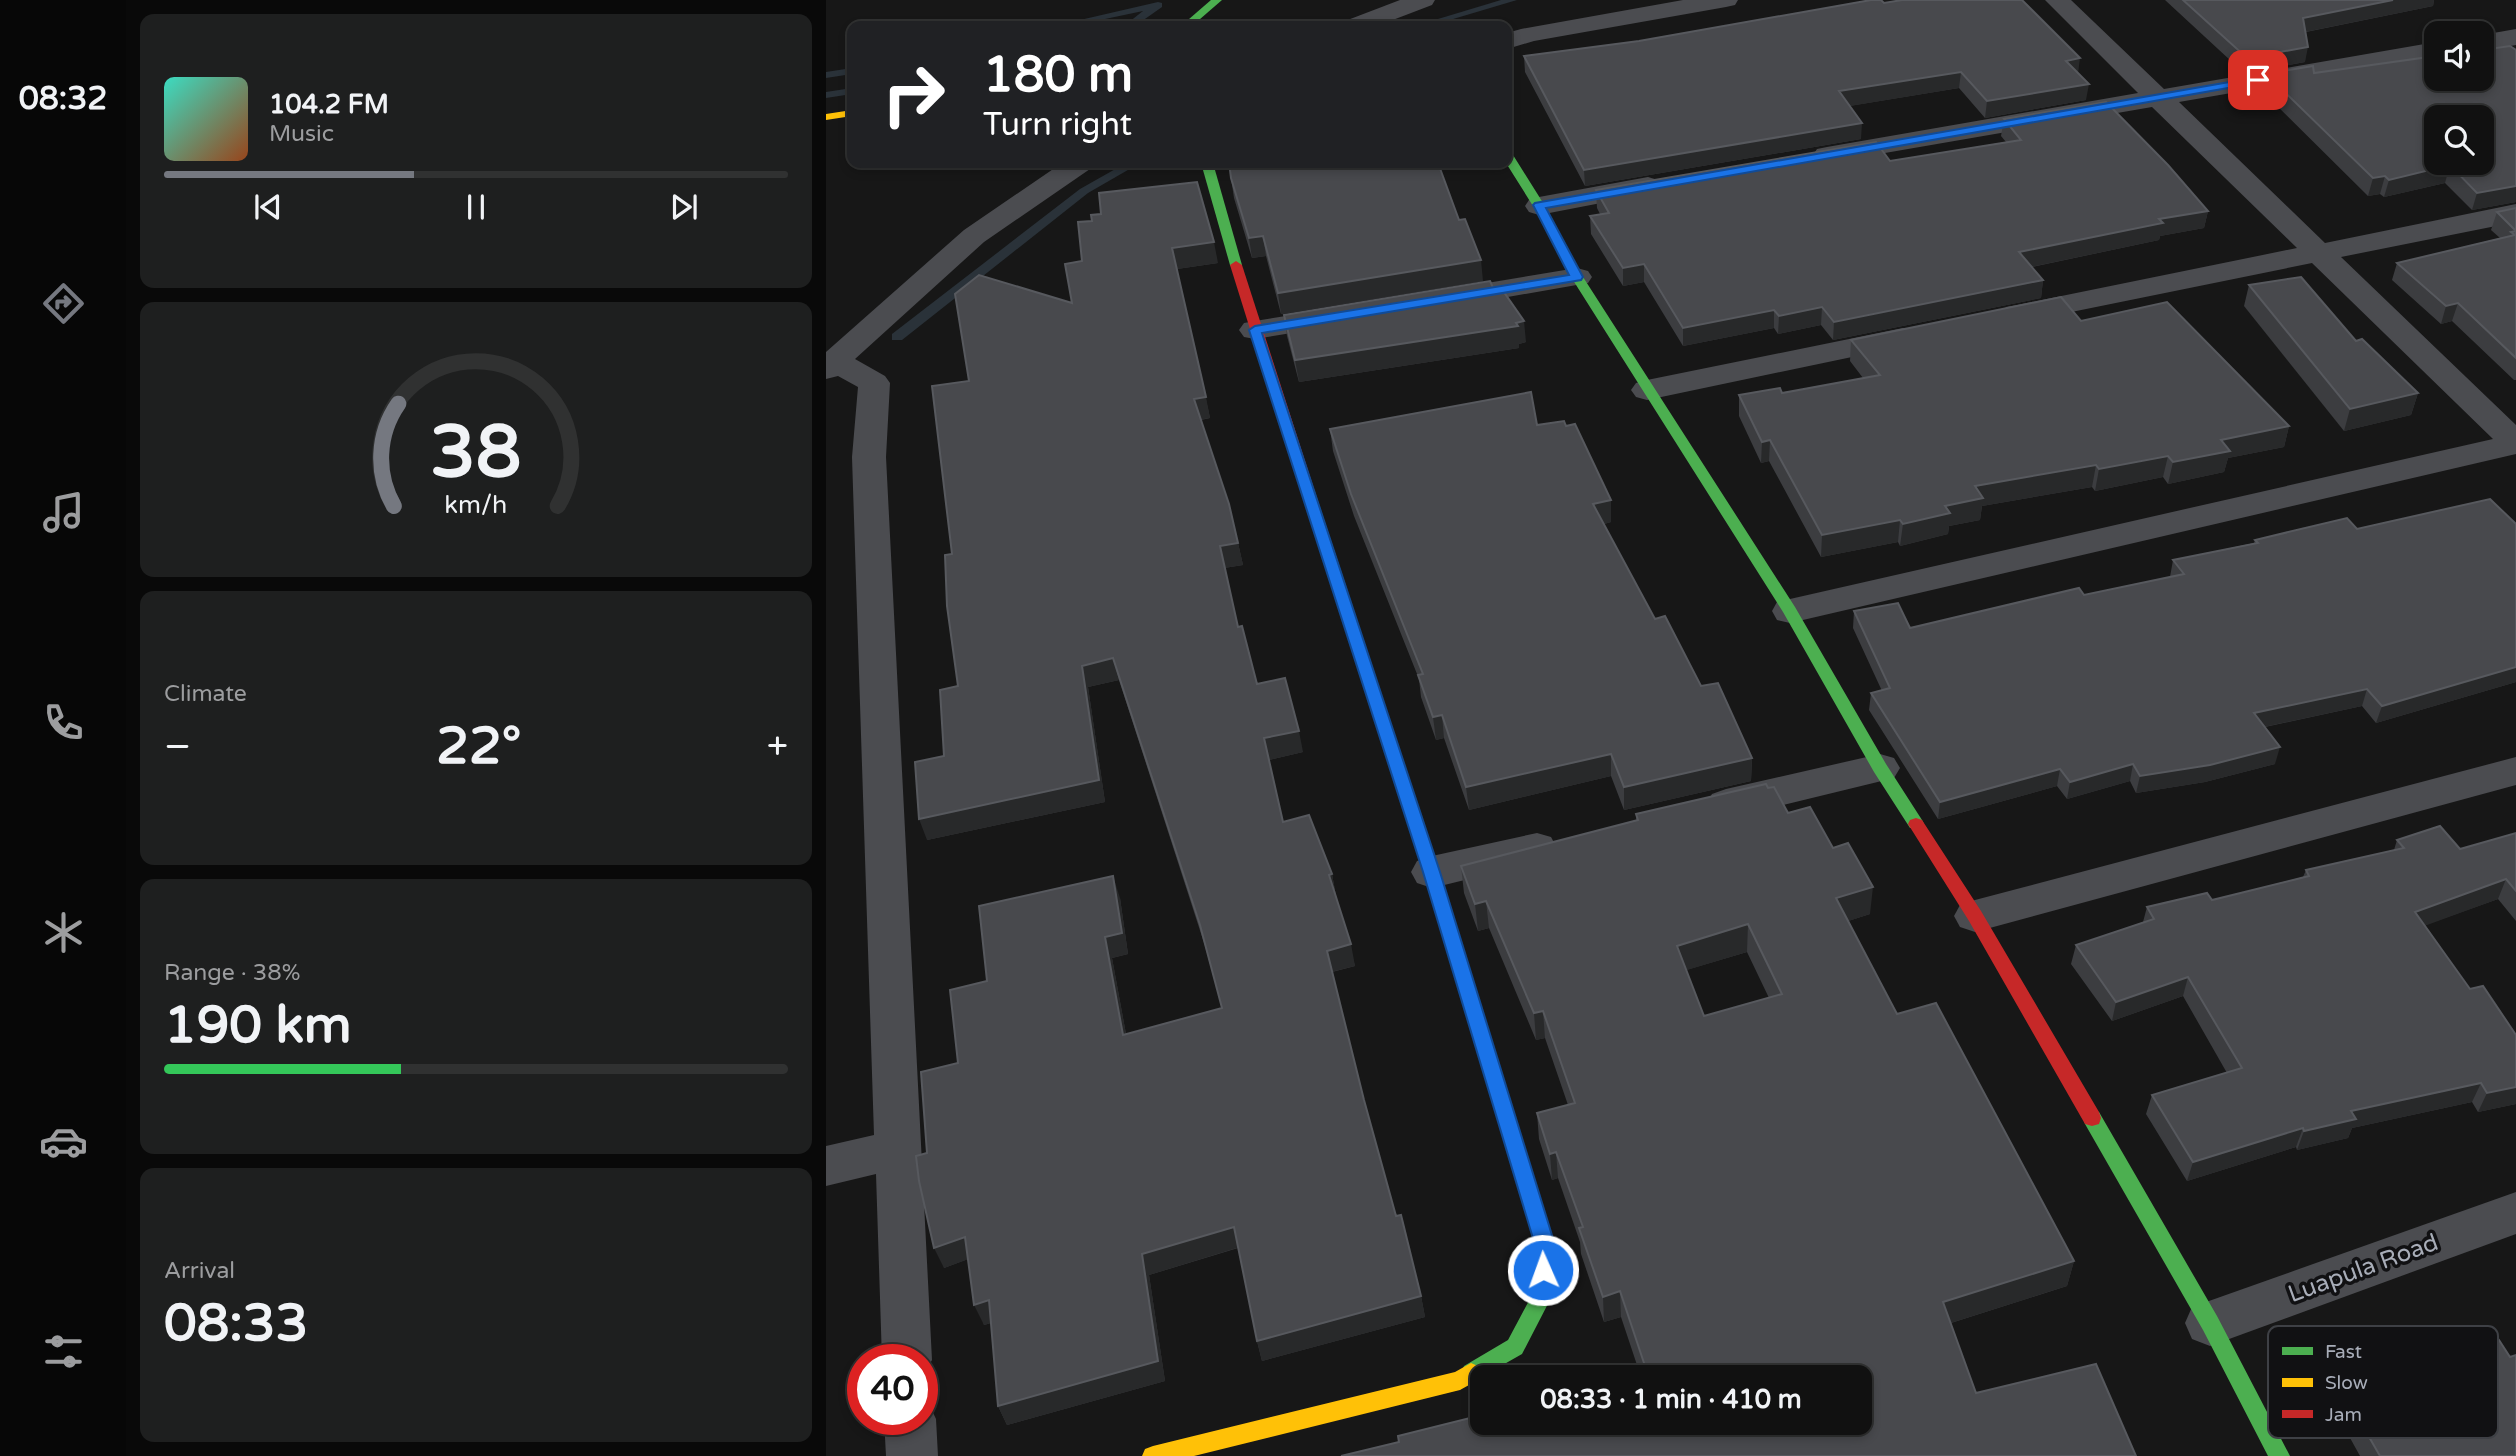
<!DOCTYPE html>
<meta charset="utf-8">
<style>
:root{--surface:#111;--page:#1e1f1f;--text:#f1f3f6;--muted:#9c9d9f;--line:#303131;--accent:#757880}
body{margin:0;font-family:"Varela Round",sans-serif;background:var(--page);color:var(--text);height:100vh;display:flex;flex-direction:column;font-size:26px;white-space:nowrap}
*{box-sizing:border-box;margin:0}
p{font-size:23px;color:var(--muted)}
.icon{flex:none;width:38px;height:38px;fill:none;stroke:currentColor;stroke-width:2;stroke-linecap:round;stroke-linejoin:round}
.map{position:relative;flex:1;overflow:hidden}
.panel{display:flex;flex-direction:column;gap:14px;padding:14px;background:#090909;width:700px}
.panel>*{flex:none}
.hud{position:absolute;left:21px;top:21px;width:665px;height:147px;border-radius:14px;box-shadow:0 4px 10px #0003,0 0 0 2px var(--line);background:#202124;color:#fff;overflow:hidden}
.buttons{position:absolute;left:1598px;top:21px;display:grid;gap:14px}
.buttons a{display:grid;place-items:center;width:70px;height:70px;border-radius:14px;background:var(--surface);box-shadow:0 4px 10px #0003,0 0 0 2px var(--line);font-size:35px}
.speed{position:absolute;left:21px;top:1344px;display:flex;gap:14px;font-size:35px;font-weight:700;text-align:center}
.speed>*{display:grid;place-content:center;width:91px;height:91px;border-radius:50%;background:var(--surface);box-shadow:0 4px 10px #0003,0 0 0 2px var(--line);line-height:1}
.speed .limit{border:10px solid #d22;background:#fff;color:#111}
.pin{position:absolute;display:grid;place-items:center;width:60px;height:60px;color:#fff;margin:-30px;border-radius:14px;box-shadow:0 4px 10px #0006}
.me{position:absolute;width:77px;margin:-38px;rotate:358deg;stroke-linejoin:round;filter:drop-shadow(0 0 5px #0008)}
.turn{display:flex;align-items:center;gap:24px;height:147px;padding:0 21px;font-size:32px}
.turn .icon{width:91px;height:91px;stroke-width:2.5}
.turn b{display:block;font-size:49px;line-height:60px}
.big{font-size:52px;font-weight:700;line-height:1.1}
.panel .card{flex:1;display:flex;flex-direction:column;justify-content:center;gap:10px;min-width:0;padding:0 24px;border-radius:14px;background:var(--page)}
.panel .dial{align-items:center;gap:0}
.dial svg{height:182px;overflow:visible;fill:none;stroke:var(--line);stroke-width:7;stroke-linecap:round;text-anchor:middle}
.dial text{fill:var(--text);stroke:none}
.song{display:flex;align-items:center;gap:21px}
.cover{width:84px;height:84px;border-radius:10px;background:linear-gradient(135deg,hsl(170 70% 55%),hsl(20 70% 35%))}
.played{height:7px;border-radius:4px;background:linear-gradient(90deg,var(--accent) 40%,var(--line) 40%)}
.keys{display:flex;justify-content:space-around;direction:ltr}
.heat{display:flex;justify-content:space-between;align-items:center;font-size:38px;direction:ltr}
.charge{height:10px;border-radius:5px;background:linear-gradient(90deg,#34c759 38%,var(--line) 0)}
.trip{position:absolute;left:644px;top:1365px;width:402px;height:70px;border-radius:14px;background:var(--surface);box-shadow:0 4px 10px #0003,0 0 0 2px var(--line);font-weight:700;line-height:70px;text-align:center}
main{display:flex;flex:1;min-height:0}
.tabs{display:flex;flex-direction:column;width:126px;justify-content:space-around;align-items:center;background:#070707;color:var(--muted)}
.tabs .icon{width:49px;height:49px}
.tabs .current{color:var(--accent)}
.tabs b{font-size:32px;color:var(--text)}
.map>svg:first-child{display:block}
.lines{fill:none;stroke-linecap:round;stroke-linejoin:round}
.stream{fill:#2a3239;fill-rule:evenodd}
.street{fill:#4b4c50;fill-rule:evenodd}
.fast{fill:#4caf50;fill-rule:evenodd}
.slow{fill:#ffc107;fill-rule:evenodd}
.jam{fill:#c62828;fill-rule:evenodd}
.wall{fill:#3c3d40;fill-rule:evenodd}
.shaded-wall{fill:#28292a}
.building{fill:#48494d;stroke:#57595e;stroke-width:2;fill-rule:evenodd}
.route{fill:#1a73e8;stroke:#114b97;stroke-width:2}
.labels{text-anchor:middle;stroke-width:7;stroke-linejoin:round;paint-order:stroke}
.near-street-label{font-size:24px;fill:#a8adb8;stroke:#111113}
.key{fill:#111113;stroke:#3e4045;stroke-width:2}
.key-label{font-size:19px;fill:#a8adb8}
</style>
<main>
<nav class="tabs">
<b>08:32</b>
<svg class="icon current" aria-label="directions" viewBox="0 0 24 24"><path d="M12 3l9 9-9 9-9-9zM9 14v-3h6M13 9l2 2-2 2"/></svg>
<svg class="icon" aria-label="music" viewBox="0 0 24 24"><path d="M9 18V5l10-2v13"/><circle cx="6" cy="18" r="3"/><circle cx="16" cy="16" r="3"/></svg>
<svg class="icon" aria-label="phone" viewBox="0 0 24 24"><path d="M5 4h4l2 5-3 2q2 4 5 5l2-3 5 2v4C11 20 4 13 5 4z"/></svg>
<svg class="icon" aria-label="climate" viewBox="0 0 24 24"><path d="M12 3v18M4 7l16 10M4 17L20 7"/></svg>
<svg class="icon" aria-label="car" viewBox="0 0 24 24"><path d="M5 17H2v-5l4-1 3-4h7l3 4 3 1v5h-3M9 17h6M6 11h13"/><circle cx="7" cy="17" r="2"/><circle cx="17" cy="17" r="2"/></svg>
<svg class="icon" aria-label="filters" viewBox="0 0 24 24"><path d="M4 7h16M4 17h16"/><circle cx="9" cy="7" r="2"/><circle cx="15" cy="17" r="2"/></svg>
</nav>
<section class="panel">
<div class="card">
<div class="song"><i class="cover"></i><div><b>104.2 FM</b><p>Music</p></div></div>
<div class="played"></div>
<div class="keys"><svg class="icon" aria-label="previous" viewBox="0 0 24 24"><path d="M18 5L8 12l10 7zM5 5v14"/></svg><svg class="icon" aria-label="pause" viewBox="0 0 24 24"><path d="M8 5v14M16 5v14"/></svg><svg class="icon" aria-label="next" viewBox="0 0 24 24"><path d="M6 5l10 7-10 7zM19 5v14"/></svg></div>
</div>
<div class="card dial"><svg viewBox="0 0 100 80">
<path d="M14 69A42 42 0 1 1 86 69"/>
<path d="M14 69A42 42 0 0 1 16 24" stroke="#757880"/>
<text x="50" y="56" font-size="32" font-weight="700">38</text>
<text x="50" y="72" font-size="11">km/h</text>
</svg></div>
<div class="card"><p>Climate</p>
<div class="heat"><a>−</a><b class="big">22°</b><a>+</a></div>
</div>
<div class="card"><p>Range · 38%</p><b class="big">190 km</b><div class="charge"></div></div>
<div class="card"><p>Arrival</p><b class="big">08:33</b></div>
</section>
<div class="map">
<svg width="1690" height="1456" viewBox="0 0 1690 1456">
<rect width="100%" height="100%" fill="#171717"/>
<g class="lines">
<g class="stream">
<path d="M675 0H691L607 25 602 22Z"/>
<path d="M332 2 336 3V7L309 26H298L317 11 246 26H228Z"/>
<path d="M26 68V74L0 78V72Z"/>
<path d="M26 88V94L0 98V92Z"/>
<path d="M300 163H314L262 193 76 340H66V334L254 189Z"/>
</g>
<g class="street">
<path d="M574 0H609L606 5 551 26H515L519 21Z"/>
<path d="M857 0H912L909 5 900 7 708 41 681 49V33L695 29Z"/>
<path d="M1219 0H1245L1338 89 1610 42V58L1353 102 1499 243 1690 204V222L1515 257 1690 425V454L964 623 951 620 946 611 951 602 964 599 1667 439 1486 263 1191 323 1180 321 1176 314 1180 307 1191 305 1471 248 1326 107 1001 163 991 161 987 155 991 149 1001 147 1312 93Z"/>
<path d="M1690 29V45L1656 51V35Z"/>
<path d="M236 163H268L264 169 158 242 29 359 59 376 64 383 60 457 106 1360 96 1377V1360H56L50 1174 0 1186V1146L48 1135 26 457 32 387 12 376 0 379V352L138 230Z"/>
<path d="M822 177 832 180 836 186 832 192 713 215 703 212 699 206 703 200 713 197Z"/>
<path d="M751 268 762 271 766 277 762 283 625 307 614 304 610 298 614 292 625 289Z"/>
<path d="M510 308 521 310 525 317 521 324 429 339 418 337 413 330 418 323 429 321Z"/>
<path d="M1077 328 1088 330 1093 337 1088 344 821 400 810 397 805 390 810 383 821 380Z"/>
<path d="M1054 754 1068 758 1074 768 1068 778 900 819 886 814 880 804 886 794 900 789Z"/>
<path d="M1690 757V785L1149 932 1134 927 1128 916 1134 905 1149 900Z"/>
<path d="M711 833 725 837 731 848 725 859 606 888 591 883 585 872 591 861 606 856Z"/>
<path d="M1690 1192V1234L1384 1346 1366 1339 1359 1323 1366 1307Z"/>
<path d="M96 1400 102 1402 110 1419 112 1456H60L58 1419H96Z"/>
</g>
<g class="fast">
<path d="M385 0H396L366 26H355Z"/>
<path d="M681 152 687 155 719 206 757 277 969 607 1060 764 1096 820 1098 824 1096 828H1084L1048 772 957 612 745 277 707 206 680 163Z"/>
<path d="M375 163H387L416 265 414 268H406L404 265Z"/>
<path d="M482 488 489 492 614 872 729 1245 726 1296 696 1354 645 1383 638 1380 635 1373 638 1366 682 1340 706 1295 709 1245 598 872 475 492Z"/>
<path d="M1266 1110 1273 1112 1391 1316 1464 1456H1442L1377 1330 1259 1124 1257 1118 1259 1112Z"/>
</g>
<g class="slow">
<path d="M26 110V116L0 120V114Z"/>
<path d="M645 1363 652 1366 655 1373 652 1380 634 1390 368 1456H316L319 1449 327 1446 629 1372Z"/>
</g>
<g class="jam">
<path d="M410 261 416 265 489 492 487 495H477L475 492 404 265Z"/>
<path d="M1090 818 1096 820 1155 911 1273 1112 1275 1118 1273 1124 1266 1126 1259 1124 1143 921 1082 824 1084 820Z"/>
</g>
</g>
<g class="wall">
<path d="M1339 0H1608L1607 6 1480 32 1479 62 1418 73Z"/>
<path d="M1058 3 1252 73 1260 100 1159 118 1133 88 1023 106 1035 139 759 186 699 72 698 56 813 41Z"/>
<path d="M1488 73 1690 202 1646 210 1619 183 1558 197 1554 194 1542 196 1436 91 1440 74Z"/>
<path d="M1178 119 1382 211 1378 228 1334 236 1333 240 1206 267 1217 280 1215 298 1007 340 995 325 952 334 948 328 857 346 818 282 797 286 765 234 764 216 774 214 771 208 770 190 1064 161 1180 142 1175 136Z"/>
<path d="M405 178 657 281 455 314 440 256 426 258 408 198Z"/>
<path d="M1690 208V380H1688L1626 321 1615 324 1566 280 1571 263 1674 238 1665 230 1671 212Z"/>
<path d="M266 221 392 263 351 269 384 418 375 420 412 543 417 565 398 568 412 627 431 684 477 752 443 760 457 822 506 874 510 896 529 966 506 972 538 1100 570 1216 595 1296 599 1317 436 1361 431 1341 412 1248 323 1275 339 1381 181 1425 172 1406 165 1323 158 1325 142 1259 118 1268 101 1153 161 981 294 898 302 954 286 958 300 1034 396 1008 379 946 293 680 262 687 279 802 101 840 132 686 126 554 143 381 246 303Z"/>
<path d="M1423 285 1530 341 1592 393 1585 415 1518 431 1418 306Z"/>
<path d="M668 290 700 342 693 344V348L473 382 461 336 458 315Z"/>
<path d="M1255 321 1463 426 1458 447 1402 458 1398 472 1342 484 1337 477 1269 491 1266 487 1156 506 1154 520 1123 526 1122 534 1074 546 1072 542 995 557 943 461 935 463 913 416V395L956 393 1037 378 1024 361 1025 340Z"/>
<path d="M711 425 785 522 778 524 829 619 875 686 926 758 925 781 798 810 785 776 643 810 618 738 610 740 595 697 593 679 528 516 507 451 504 429Z"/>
<path d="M1690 524V682L1550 723 1536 706 1439 727 1449 764 1379 782 1310 793 1304 781 1241 799 1231 786 1112 819 1043 710 1045 693 1056 691 1027 628 1028 611 1084 628 1258 595 1344 577 1347 560 1428 543 1429 540 1531 529Z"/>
<path d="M942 788 1044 914 1022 921 1071 1014 1248 1261 1241 1286 1125 1323 1150 1393 656 1423 812 1368 795 1317 778 1322 755 1254 754 1242 732 1178 726 1180 713 1139 711 1113 742 1105 719 1038 710 1040 663 928 652 931 638 893 635 866 810 821V814ZM921 952 943 998 878 1016 860 970Z"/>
<path d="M1690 833V921L1672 899 1599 925 1644 989 1690 1035V1104L1652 1112 1646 1102 1526 1128 1522 1138 1471 1150 1470 1147 1361 1181 1320 1114 1326 1095 1401 1073 1357 996 1286 1021 1245 964 1250 945 1317 922 1321 907 1386 900 1477 877 1480 870 1568 850 1571 840 1634 849Z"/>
<path d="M1623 1355 1690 1456H1534L1518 1427 1527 1409 1617 1381 1613 1374Z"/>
</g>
<g class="shaded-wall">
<path d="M1567 0H1608L1607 6 1474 33 1477 18Z"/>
<path d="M1482 47 1479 62 1418 73 1421 58Z"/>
<path d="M1254 58 1252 74 1240 61Z"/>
<path d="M1135 72 1133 88 1012 108 1013 91Z"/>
<path d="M1263 84 1260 100 1159 118 1161 101Z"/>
<path d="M1036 123 1035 139 759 186 758 170Z"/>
<path d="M1624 165 1619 183 1558 197 1563 180Z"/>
<path d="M1559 176 1554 194 1542 196 1547 178Z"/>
<path d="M1690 186V202L1646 210 1651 193Z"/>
<path d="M1382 211 1378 228 1334 236 1333 240 1191 270 1193 252 1333 219Z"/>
<path d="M437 236 440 256 426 258 423 238Z"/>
<path d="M388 242 392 263 351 269 346 248Z"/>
<path d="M655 260 657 281 455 314 452 293Z"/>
<path d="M818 264V282L797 286V268Z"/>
<path d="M1217 280 1215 298 1007 340 1008 322Z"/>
<path d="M1632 303 1626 321 1615 324 1620 306Z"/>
<path d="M996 307 995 325 952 334 953 316Z"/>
<path d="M948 310V328L857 346V328Z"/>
<path d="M698 321 700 342 693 344V348L473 382 469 360Z"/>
<path d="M1592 393 1585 415 1518 431 1524 409Z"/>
<path d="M380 397 384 418 372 420 368 399Z"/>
<path d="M1463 426 1458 447 1402 458 1398 472 1342 484 1347 462 1395 440Z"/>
<path d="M944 440 943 461 935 463 936 442Z"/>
<path d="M1342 456 1337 477 1269 491 1273 469Z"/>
<path d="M1270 465 1266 487 1156 506 1154 520 1123 526 1122 534 1074 546 1077 524 1119 506 1149 486Z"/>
<path d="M785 500V522L768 527 767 504Z"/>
<path d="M1074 520 1072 542 995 557 996 535Z"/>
<path d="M412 543 417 565 398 568 394 546Z"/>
<path d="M287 658 293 680 262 687 279 802 101 840 93 819 256 666Z"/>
<path d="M1690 667V682L1550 723 1556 706Z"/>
<path d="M1541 689 1536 706 1424 730 1428 713Z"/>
<path d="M616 715 618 738 610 740 607 717Z"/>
<path d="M473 731 477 752 443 760 438 738Z"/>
<path d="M1454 747 1449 764 1379 782 1310 793 1314 776Z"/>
<path d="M785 754V776L643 810 640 787Z"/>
<path d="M926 758 925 781 798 810V787Z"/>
<path d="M1307 764 1304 781 1241 799 1244 782Z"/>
<path d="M1234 769 1231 786 1112 819 1114 802Z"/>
<path d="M506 874 510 896 503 875Z"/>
<path d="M287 876 294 898 302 954 286 958 304 1056 297 1035 279 937Z"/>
<path d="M1680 879 1672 899 1582 932 1589 912Z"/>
<path d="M1047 887 1044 914 1007 926 1010 898Z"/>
<path d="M660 901 663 928 652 931 649 904Z"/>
<path d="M922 924 921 952 851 973V946Z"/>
<path d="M525 944 529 966 505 972 501 951Z"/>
<path d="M1362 977 1357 996 1286 1021 1290 1002Z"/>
<path d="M717 1011 719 1038 710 1040 708 1013Z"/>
<path d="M1655 1083 1646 1102 1526 1128 1522 1138 1471 1150 1478 1131 1525 1111Z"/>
<path d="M1690 1087V1104L1652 1112 1661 1093Z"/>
<path d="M1477 1128 1470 1147 1361 1181 1367 1162Z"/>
<path d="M730 1152 732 1178 726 1180 724 1154Z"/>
<path d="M408 1227 414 1247 323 1275 339 1381 181 1425 172 1406 316 1254Z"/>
<path d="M139 1237 148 1257 118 1268 108 1248Z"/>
<path d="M1248 1261 1241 1286 1112 1327 1117 1302Z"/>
<path d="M794 1291 795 1317 778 1322 777 1297Z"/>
<path d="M595 1296 599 1317 436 1361 431 1341Z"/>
<path d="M163 1300 172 1321 158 1325 148 1305Z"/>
</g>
<g class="building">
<path d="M1045 0H1055L1058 3 1076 0H1196L1254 58 1240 61 1263 84 1161 101 1135 72 1013 91 1036 123 758 170 698 56 813 41Z"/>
<path d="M1357 0H1567L1477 18 1482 47 1421 58Z"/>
<path d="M1684 46 1690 50V186L1651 193 1624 165 1563 180 1559 176 1547 178 1440 74 1487 66 1488 73 1610 56V79H1656V50ZM1610 117H1656V163H1610Z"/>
<path d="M1280 102 1342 165 1382 211 1333 219 1337 223 1193 252 1217 280 1008 322 996 307 953 316 948 310 857 328 818 264 797 268 764 216 783 213 770 190 1050 142 1064 161 1195 140 1178 119Z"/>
<path d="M403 163H612L633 220 639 219 655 260 452 293 437 236 423 238 405 178Z"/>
<path d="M371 182 388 242 346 248 380 397 368 399 403 504 412 543 394 546 412 627 416 626 431 684 459 678 473 731 438 738 457 822 483 815 506 874 503 875 525 944 501 951 538 1100 570 1216 575 1215 595 1296 431 1341 408 1227 316 1254 332 1361 172 1406 163 1300 148 1305 139 1237 108 1248 93 1181 90 1156 101 1153 95 1072 132 1063 124 990 161 981 153 906 287 876 296 933 279 937 297 1035 396 1008 374 925 287 658 256 666 273 780 93 819 89 762 118 756 114 690 132 686 121 606 119 555 126 554 106 386 143 381 129 294 153 275 246 303 239 264 256 261 252 222 266 221 265 215 275 214 273 193Z"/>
<path d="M1690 208V231L1671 212Z"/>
<path d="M1690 231V358L1632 303 1620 306 1571 263 1689 235 1685 232Z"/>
<path d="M1475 277 1530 341 1536 339 1592 393 1524 409 1423 285Z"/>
<path d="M664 281 668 290 675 288 698 321 690 323 692 326 469 360 458 315Z"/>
<path d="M1235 297 1255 321 1341 302 1463 426 1395 440 1404 451 1347 462 1342 456 1273 469 1270 465 1149 486 1157 498 1119 506 1124 513 1077 524 1074 520 996 535 944 440 936 442 913 395 954 388 956 393 1054 375 1025 340Z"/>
<path d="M705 392 711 425 738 421 740 426 749 424 785 500 767 504 829 619 839 616 875 686 892 683 926 758 798 787 785 754 640 787 616 715 607 717 592 675 597 674 525 494 504 429Z"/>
<path d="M1664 499 1690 524V667L1556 706 1541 689 1428 713 1454 747 1384 765 1314 776 1307 764 1244 782 1234 769 1114 802 1045 693 1064 688 1028 611 1072 603 1084 628 1253 588 1258 595 1358 574 1347 560 1432 543 1429 540 1521 518 1531 529Z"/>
<path d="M940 784 942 788 948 787 962 813 984 807 1007 848 1022 843 1047 887 1010 898 1071 1014 1110 1003 1248 1261 1117 1302 1150 1393 1270 1364 1310 1456H515L573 1442 572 1436 656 1415V1423H1034V1377H782L819 1366 794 1291 777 1297 753 1228 757 1227 730 1152 724 1154 711 1113 749 1103 717 1011 708 1013 660 901 649 904 635 866 812 820 810 814ZM922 924 956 994 878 1016 851 946Z"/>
<path d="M1614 826 1634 849 1690 833V891L1680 879 1589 912 1644 989 1657 986 1690 1035V1087L1661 1093 1655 1083 1525 1111 1530 1119 1478 1131 1477 1128 1367 1162 1326 1095 1416 1068 1362 977 1290 1002 1250 945 1328 919 1321 907 1381 893 1386 900 1483 876 1480 870 1578 848 1571 840Z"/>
<path d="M1673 1340 1684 1357 1690 1355V1456H1554L1527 1409 1636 1375 1623 1355Z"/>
</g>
<path class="route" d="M1432 77 1437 80 1436 82 720 208 757 277 755 280 436 333 614 872 729 1245 724 1277 717 1279 710 1277 707 1270 709 1245 597 872 423 330 429 326 743 275 707 205 709 203Z"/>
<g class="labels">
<g class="near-street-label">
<text transform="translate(1537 1268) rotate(-20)" y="8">Luapula Road</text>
</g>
</g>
<rect x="1442" y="1326" width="230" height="112" rx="10" class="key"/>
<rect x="1456" y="1347" width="31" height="8" fill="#4caf50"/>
<rect x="1456" y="1378" width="31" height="9" fill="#ffc107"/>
<rect x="1456" y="1410" width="31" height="8" fill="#c62828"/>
<g class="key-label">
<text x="1499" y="1358">Fast</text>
<text x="1499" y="1389">Slow</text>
<text x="1499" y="1421">Jam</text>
</g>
</svg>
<div class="buttons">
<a><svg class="icon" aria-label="sound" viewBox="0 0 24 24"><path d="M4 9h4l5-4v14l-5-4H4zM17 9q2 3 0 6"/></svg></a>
<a><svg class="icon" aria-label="search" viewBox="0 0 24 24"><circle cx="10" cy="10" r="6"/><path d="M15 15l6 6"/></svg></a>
</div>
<div class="speed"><div class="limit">40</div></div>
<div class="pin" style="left:1432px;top:80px;background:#d93025"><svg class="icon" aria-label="arrive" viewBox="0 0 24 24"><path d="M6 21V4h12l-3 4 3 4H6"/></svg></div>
<svg class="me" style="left:717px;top:1270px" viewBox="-20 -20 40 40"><circle r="17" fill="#1a73e8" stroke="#fff" stroke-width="3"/><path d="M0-11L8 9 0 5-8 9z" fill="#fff"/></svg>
<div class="trip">08:33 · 1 min · 410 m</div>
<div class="hud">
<div class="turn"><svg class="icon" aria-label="right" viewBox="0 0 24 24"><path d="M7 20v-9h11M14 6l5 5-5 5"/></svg><div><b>180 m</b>Turn right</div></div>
</div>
</div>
</main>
